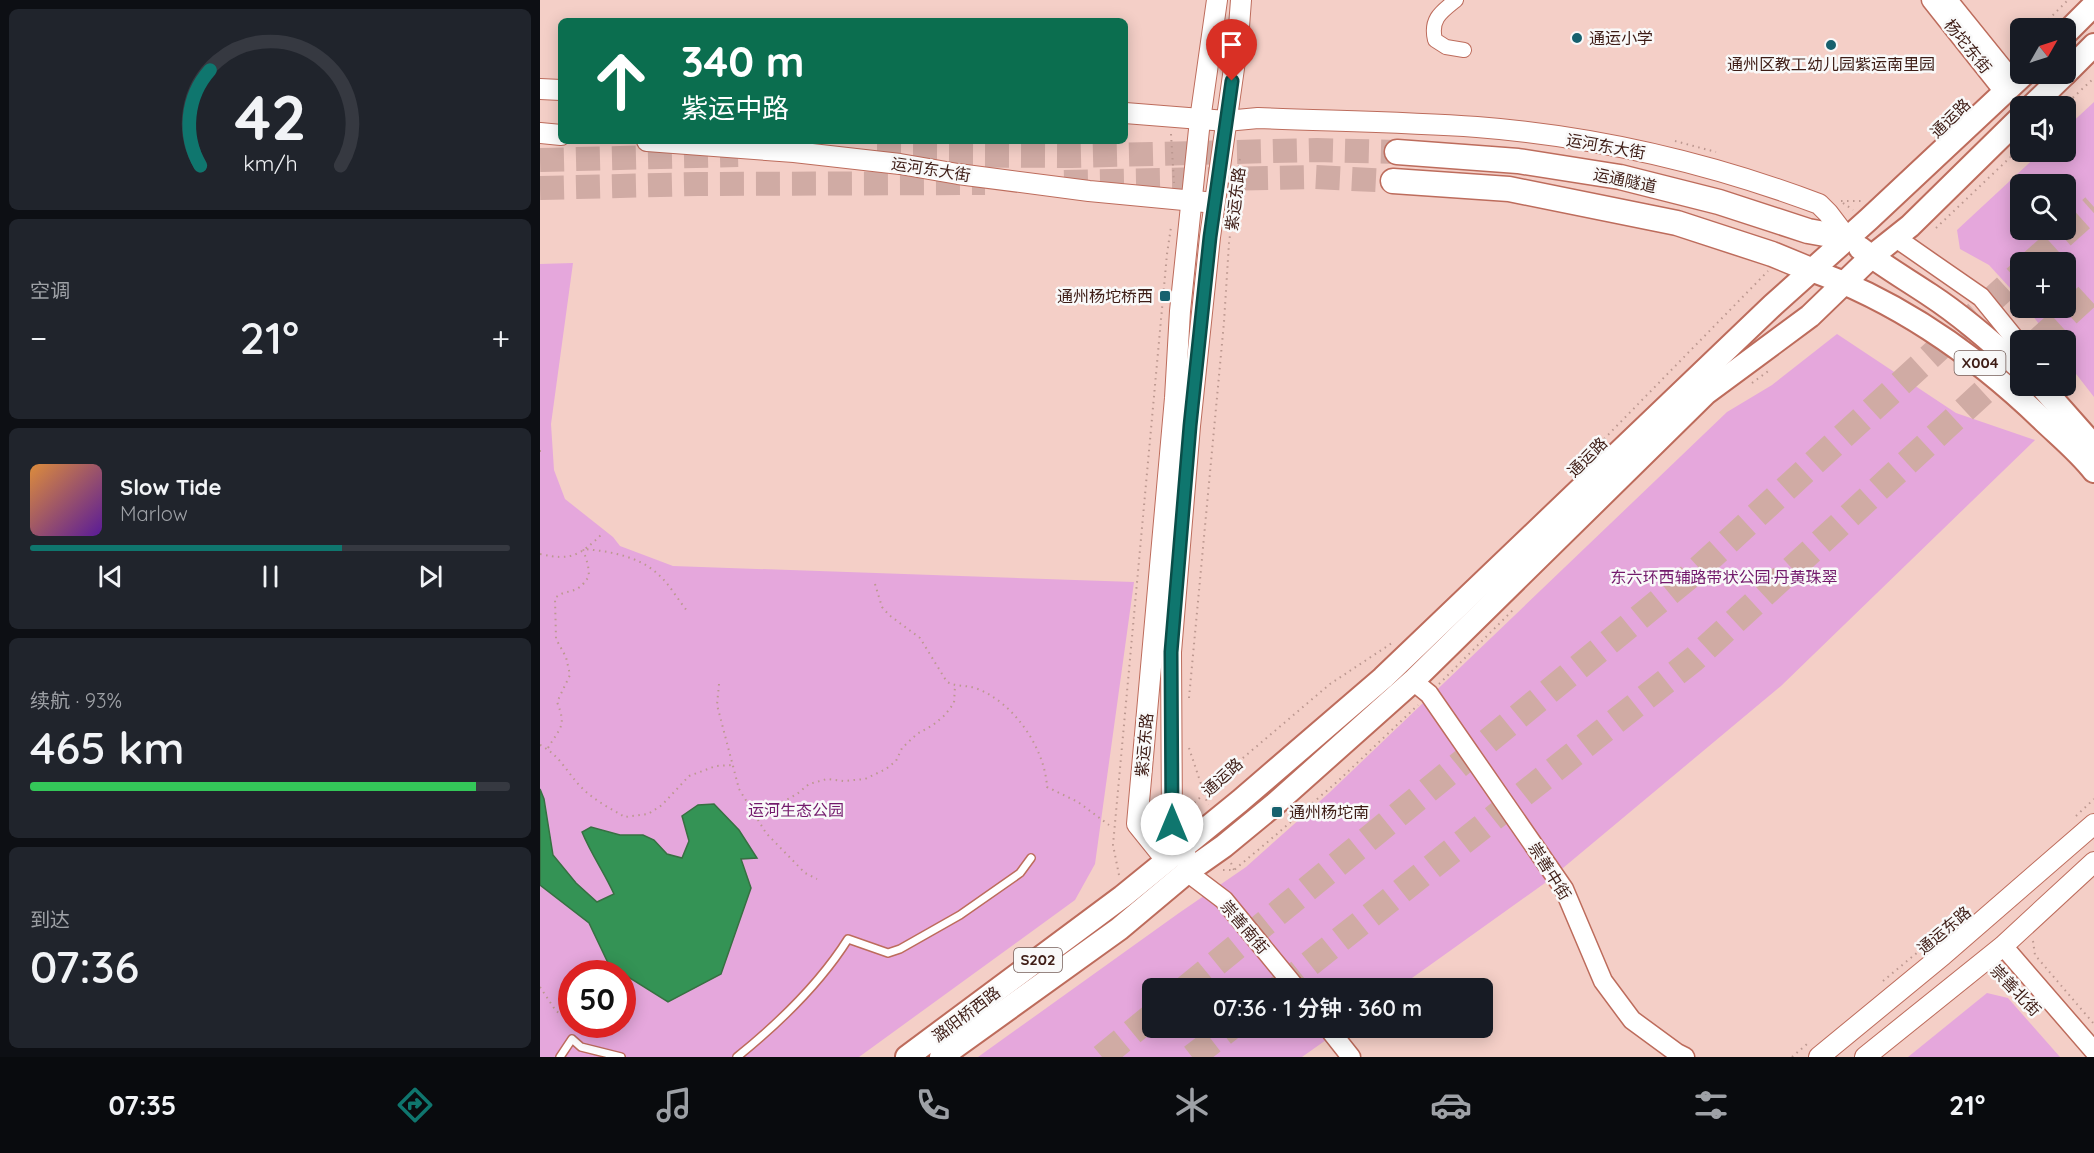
<!DOCTYPE html>
<html lang="zh">
<meta charset="utf-8">
<style>
:root{--surface:#171b24;--page:#20242c;--text:#f1f3f6;--muted:#9ea1a6;--line:#363941;--accent:#0f766e}
body{margin:0;font-family:Quicksand,"Noto Sans SC",sans-serif;background:var(--page);color:var(--text);height:100vh;display:flex;flex-direction:column;font-size:22px;white-space:nowrap}
*{box-sizing:border-box;margin:0}
p{font-size:20px;color:var(--muted)}
.icon{flex:none;width:33px;height:33px;fill:none;stroke:currentColor;stroke-width:2;stroke-linecap:round;stroke-linejoin:round}
.map{position:relative;flex:1;overflow:hidden}
.side{display:flex;flex-direction:column;gap:9px;padding:9px;background:#0d0f14;width:540px}
.side>*{flex:none}
.hud{position:absolute;left:18px;top:18px;width:570px;height:126px;border-radius:9px;box-shadow:0 3px 15px #0003;background:#0b6e4f;color:#fff;overflow:hidden}
.needle{width:39px;rotate:51deg}
.controls{position:absolute;left:1470px;top:18px;display:grid;gap:12px}
.controls a{display:grid;place-items:center;width:66px;height:66px;border-radius:9px;background:var(--surface);box-shadow:0 3px 15px #0003;font-size:30px}
.speed{position:absolute;left:18px;top:960px;display:flex;gap:12px;font-size:30px;font-weight:700;text-align:center}
.speed>*{display:grid;place-content:center;width:78px;height:78px;border-radius:50%;background:var(--surface);box-shadow:0 3px 15px #0003;line-height:1}
.speed .limit{border:9px solid #d22;background:#fff;color:#111}
.pin{position:absolute;display:grid;place-items:center;width:51px;height:51px;color:#fff;margin:-62px -26px;border-radius:50% 50% 50% 0;rotate:-45deg;box-shadow:0 0 6px #0007}
.pin .icon{rotate:45deg}
.me{position:absolute;width:66px;margin:-33px;rotate:0deg;stroke-linejoin:round;filter:drop-shadow(0 0 4px #0008)}
.turn{display:flex;align-items:center;gap:21px;height:126px;padding:0 24px;font-size:27px}
.turn .icon{width:78px;height:78px;stroke-width:2.5}
.turn b{display:block;font-size:42px;line-height:51px}
.big{font-size:45px;font-weight:600;line-height:1.1}
.side .card{flex:1;display:flex;flex-direction:column;justify-content:center;gap:9px;min-width:0;padding:0 21px;border-radius:9px;background:var(--page)}
.side .dial{align-items:center;gap:0}
.dial svg{height:156px;overflow:visible;fill:none;stroke:var(--line);stroke-width:7;stroke-linecap:round;text-anchor:middle}
.dial text{fill:var(--text);stroke:none}
.song{display:flex;align-items:center;gap:18px}
.cover{width:72px;height:72px;border-radius:9px;background:linear-gradient(135deg,hsl(30 70% 55%),hsl(270 70% 35%))}
.played{height:6px;border-radius:3px;background:linear-gradient(90deg,var(--accent) 65%,var(--line) 65%)}
.keys{display:flex;justify-content:space-around;direction:ltr}
.heat{display:flex;justify-content:space-between;align-items:center;font-size:33px;direction:ltr}
.charge{height:9px;border-radius:4px;background:linear-gradient(90deg,#34c759 93%,var(--line) 0)}
.trip{position:absolute;left:602px;top:978px;width:351px;height:60px;border-radius:9px;background:var(--surface);box-shadow:0 3px 15px #0003;font-weight:600;line-height:60px;text-align:center}
.tab-bar{display:flex;height:96px;justify-content:space-around;align-items:center;background:#090b0e;color:var(--muted)}
.tab-bar .icon{width:42px;height:42px}
.tab-bar .active{color:var(--accent)}
.tab-bar b{font-size:27px;color:var(--text)}
main{display:flex;flex:1;min-height:0}
.map>svg:first-child{display:block}
.green{fill:#e5a7dc;fill-rule:evenodd}
.water{fill:#349355;stroke:#377042;stroke-width:1.5}
.lines{fill:none;stroke-linecap:round;stroke-linejoin:round}
.trunk-tunnel{stroke:#d0aba4;stroke-width:24;stroke-dasharray:24 12;stroke-linecap:butt}
.motorway-tunnel{stroke:#d0aba4;stroke-width:26;stroke-dasharray:26 13;stroke-linecap:butt}
.service-casing{stroke:#bd6c5c;stroke-width:10}
.minor-casing{stroke:#bd6c5c;stroke-width:16}
.tertiary-casing{stroke:#bd6c5c;stroke-width:21}
.secondary-casing{stroke:#bd6c5c;stroke-width:22}
.primary-casing{stroke:#bd6c5c;stroke-width:26}
.trunk-casing{stroke:#bd6c5c;stroke-width:27}
.path{stroke:#bc9890;stroke-width:2;stroke-dasharray:1.5 4.5;stroke-linecap:butt}
.service{stroke:#fff;stroke-width:7}
.minor{stroke:#fff;stroke-width:14}
.tertiary{stroke:#fff;stroke-width:18}
.secondary{stroke:#fff;stroke-width:20}
.primary{stroke:#fff;stroke-width:22}
.trunk{stroke:#fff;stroke-width:24}
.route-casing{stroke:#0a4d48;stroke-width:15}
.route{stroke:#0f766e;stroke-width:10}
.poi-dot{fill:#16616e;stroke:#f9f9f9;stroke-width:2}
.labels{text-anchor:middle;stroke-width:5;stroke-linejoin:round;paint-order:stroke}
.shield{fill:#f9f9f9;stroke:#765f5a;stroke-width:1.5}
.shield-label{font-size:15px;font-weight:bold;fill:#3e1d16}
.poi-label{font-size:16px;fill:#3e1d16;stroke:#f9f9f9;text-anchor:start}
.street-label{font-size:16px;fill:#3e1d16;stroke:#f9f9f9}
.park-label{font-size:16px;fill:#731a6c;stroke:#f9f9f9}
</style>
<main>
<section class="side">
<div class="card dial"><svg viewBox="0 0 100 80">
<path d="M14 69A42 42 0 1 1 86 69"/>
<path d="M14 69A42 42 0 0 1 19 20" stroke="#0f766e"/>
<text x="50" y="56" font-size="32" font-weight="700">42</text>
<text x="50" y="72" font-size="11">km/h</text>
</svg></div>
<div class="card"><p>空调</p>
<div class="heat"><a>−</a><b class="big">21°</b><a>+</a></div>
</div>
<div class="card">
<div class="song"><i class="cover"></i><div><b>Slow Tide</b><p>Marlow</p></div></div>
<div class="played"></div>
<div class="keys"><svg class="icon" aria-label="previous" viewBox="0 0 24 24"><path d="M18 5L8 12l10 7zM5 5v14"/></svg><svg class="icon" aria-label="pause" viewBox="0 0 24 24"><path d="M8 5v14M16 5v14"/></svg><svg class="icon" aria-label="next" viewBox="0 0 24 24"><path d="M6 5l10 7-10 7zM19 5v14"/></svg></div>
</div>
<div class="card"><p>续航 · 93%</p><b class="big">465 km</b><div class="charge"></div></div>
<div class="card"><p>到达</p><b class="big">07:36</b></div>
</section>
<div class="map">
<svg width="1554" height="1057" viewBox="0 0 1554 1057">
<rect width="100%" height="100%" fill="#f4cfc7"/>
<g class="green">
<path d="M1554 102V397L1526 361V340H1511L1487 308H1526V262H1480V299L1449 265 1420 249 1417 230 1501 152H1526V128ZM1480 184H1526V230H1480Z"/>
<path d="M33 263 11 424 14 470 25 499 73 537 80 546 133 566 594 582 555 864 535 900 319 1057H0V264ZM32 974H82V1024H32Z"/>
<path d="M1297 334 1416 413 1495 440 1241 686 1005 883 858 988H612V1028H803L762 1057H438L639 913 706 867 789 793 1187 412 1232 385Z"/>
<path d="M1447 993 1468 998 1520 1057H1368Z"/>
</g>
<path class="water" d="M0 789 4 799 13 855 36 883 57 902 74 894C64 872 51 854 42 832L51 827 80 835H103L114 840 127 854 142 858 149 841 142 816 158 805 174 804 199 830 217 858 201 859 211 888 181 974 128 1002 69 965 49 923 0 885Z"/>
<g class="lines">
<g class="trunk-tunnel">
<path d="M337 155 531 156 777 150 857 152"/>
<path d="M0 160 198 155"/>
<path d="M524 182 775 177 853 181"/>
<path d="M0 188 158 184 445 183"/>
</g>
<g class="motorway-tunnel">
<path d="M1493 262 1554 207"/>
<path d="M1499 340 1554 290"/>
<path d="M646 988 1156 571 1480 274"/>
<path d="M739 988 1154 659 1474 364"/>
<path d="M562 1057 612 1016"/>
<path d="M652 1057 690 1028"/>
</g>
<g class="service-casing">
<g id="service">
<path d="M20 1057 32 1039 41 1047 81 1057"/>
<path d="M197 1057C239 1023 279 985 308 939L348 953 360 949 420 915 480 873 491 858"/>
</g>
</g>
<g class="minor-casing">
<path id="minor" d="M916 0C901 12 890 19 895 40L906 47 924 50"/>
</g>
<g class="tertiary-casing">
<g id="tertiary">
<path d="M1391 0 1464 92"/>
<path d="M1408 0 1475 83"/>
<path d="M1356 238 1441 297 1480 345"/>
<path d="M873 681 889 694 1024 889 1063 981 1092 1020 1137 1053 1145 1057"/>
<path d="M647 872 684 900 756 988"/>
<path d="M1463 946 1554 1051"/>
<path d="M788 1028 811 1057"/>
</g>
</g>
<g class="secondary-casing">
<g id="secondary">
<path d="M0 89 21 90"/>
<path d="M585 113 686 121 718 118C791 121 864 122 937 127 1053 136 1170 163 1279 204L1288 213 1307 238"/>
<path d="M0 133 21 135"/>
<path d="M107 141 254 152 360 164 418 174 549 191 665 202"/>
<path d="M626 860 597 824 635 398 640 311 660 120 677 0"/>
<path d="M646 860 644 845 632 824 631 652 650 426 670 237 698 40 701 0"/>
<path d="M1279 1057 1403 955 1554 824"/>
<path d="M1325 1057 1463 946 1554 862"/>
</g>
</g>
<g class="primary-casing">
<g id="primary">
<path d="M1526 33 1554 5"/>
<path d="M1526 73 1554 45"/>
<path d="M1492 106 1525 74"/>
<path d="M1320 248C1342 265 1366 279 1390 295 1422 316 1452 342 1480 368"/>
<path d="M1271 270C1360 302 1437 356 1505 422 1522 438 1540 453 1554 471"/>
<path d="M1501 386 1554 446"/>
<path d="M367 1057 582 897 700 801 843 678 1233 305 1329 219 1484 74"/>
<path d="M401 1057 579 929 647 872 684 846 735 804 873 681 1166 393 1270 316 1331 257 1370 226 1480 118"/>
</g>
</g>
<g class="trunk-casing">
<g id="trunk">
<path d="M857 152 978 161 1080 177 1179 202 1268 231 1307 238"/>
<path d="M853 181 969 189 1137 223 1232 254 1271 270"/>
</g>
</g>
<g class="path">
<path d="M1500 28 1528 0"/>
<path d="M1472 56 1480 48"/>
<path d="M1524 106 1554 78"/>
<path d="M631 134 634 183"/>
<path d="M1135 141 1176 152"/>
<path d="M1301 201H1322"/>
<path d="M1303 203 1313 210"/>
<path d="M1396 228 1480 148"/>
<path d="M1212 383 1231 369"/>
<path d="M1064 439 1228 271"/>
<path d="M0 451H1"/>
<path d="M0 554C31 561 39 556 62 534"/>
<path d="M335 584 342 607 349 615 380 638 407 682C417 687 426 685 435 688 473 701 505 748 507 787L538 802 569 825"/>
<path d="M179 684 177 705 199 789 226 833 265 873 277 879"/>
<path d="M899 684 973 610"/>
<path d="M649 698 684 322 689 243 700 157"/>
<path d="M0 745C20 755 27 773 42 788 54 800 71 809 85 817L108 814 122 805 149 776 176 766 192 765"/>
<path d="M8 748C20 727 27 727 17 702L30 675 26 657 16 639 15 598C28 587 36 597 49 576L48 565 43 549C69 551 99 556 119 575 130 585 138 600 148 612"/>
<path d="M649 748 668 805"/>
<path d="M650 807 690 769 790 684 852 643"/>
<path d="M1536 816 1554 799"/>
<path d="M216 817 257 794 269 784 287 779 304 781 325 779 346 769 356 761 362 748 377 734 393 725 405 715 414 703 415 686"/>
<path d="M691 863 694 870"/>
<path d="M683 870H694L730 840 798 781 878 705"/>
<path d="M579 875 573 845 627 254 631 227"/>
<path d="M1493 941 1495 955 1554 1024"/>
<path d="M1459 971 1486 999"/>
<path d="M1343 981 1396 937"/>
<path d="M0 987 16 1011 32 1021"/>
<path d="M1252 1057 1267 1044"/>
</g>
<use href="#service" class="service"/>
<use href="#minor" class="minor"/>
<use href="#tertiary" class="tertiary"/>
<use href="#secondary" class="secondary"/>
<use href="#primary" class="primary"/>
<use href="#trunk" class="trunk"/>
</g>
<g class="lines">
<g class="route-casing">
<path id="route" d="M632 824 631 652 650 426 670 237 692 81"/>
</g>
<use href="#route" class="route"/>
</g>
<g class="poi-dot">
<circle cx="1037" cy="38" r="6"/>
<circle cx="1291" cy="45" r="6"/>
<rect x="619" y="290" width="12" height="12" rx="3"/>
<rect x="731" y="806" width="12" height="12" rx="3"/>
</g>
<g class="labels">
<g class="shield">
<rect x="1414.5" y="351" width="51" height="24" rx="4.5"/>
<rect x="474" y="948" width="48" height="24" rx="4.5"/>
</g>
<g class="shield-label">
<text x="1440" y="368">X004</text>
<text x="498" y="965">S202</text>
</g>
<g class="poi-label">
<text x="1049" y="44">通运小学</text>
<text x="1291" y="70" text-anchor="middle">通州区教工幼儿园紫运南里园</text>
<text x="613" y="302" text-anchor="end">通州杨坨桥西</text>
<text x="749" y="818">通州杨坨南</text>
</g>
<g class="street-label">
<text transform="translate(1428 46) rotate(51)" y="6">杨坨东街</text>
<text transform="translate(1410 118) rotate(-44)" y="6">通运路</text>
<text transform="translate(1066 146) rotate(10)" y="6">运河东大街</text>
<text transform="translate(391 169) rotate(9)" y="6">运河东大街</text>
<text transform="translate(1085 180) rotate(12)" y="6">运通隧道</text>
<text transform="translate(695 199) rotate(-83)" y="6">紫运东路</text>
<text transform="translate(1047 457) rotate(-45)" y="6">通运路</text>
<text transform="translate(604 745) rotate(-85)" y="6">紫运东路</text>
<text transform="translate(682 777) rotate(-42)" y="6">通运路</text>
<text transform="translate(1010 871) rotate(58)" y="6">崇善中街</text>
<text transform="translate(705 927) rotate(50)" y="6">崇善南街</text>
<text transform="translate(1404 930) rotate(-40)" y="6">通运东路</text>
<text transform="translate(1476 990) rotate(46)" y="6">崇善北街</text>
<text transform="translate(426 1014) rotate(-37)" y="6">潞阳桥西路</text>
</g>
<g class="park-label">
<text x="1184" y="583">东六环西辅路带状公园·丹黄珠翠</text>
<text x="256" y="816">运河生态公园</text>
</g>
</g>
</svg>
<div class="controls">
<a><svg class="needle" viewBox="-14 -14 28 28"><path d="M0-13l5 13h-10z" fill="#e53935"/><path d="M0 13l5-13h-10z" fill="#9ea1a6"/></svg></a>
<a><svg class="icon" aria-label="sound" viewBox="0 0 24 24"><path d="M4 9h4l5-4v14l-5-4H4zM17 9q2 3 0 6"/></svg></a>
<a><svg class="icon" aria-label="search" viewBox="0 0 24 24"><circle cx="10" cy="10" r="6"/><path d="M15 15l6 6"/></svg></a>
<a>+</a>
<a>−</a>
</div>
<div class="speed"><div class="limit">50</div></div>
<div class="pin" style="left:692px;top:81px;background:#d93025"><svg class="icon" aria-label="arrive" viewBox="0 0 24 24"><path d="M6 21V4h12l-3 4 3 4H6"/></svg></div>
<svg class="me" style="left:632px;top:824px" viewBox="-20 -20 40 40"><circle r="19" fill="#fff"/><path d="M0-13L10 11 0 6-10 11z" fill="#0f766e"/></svg>
<div class="trip">07:36 · 1 分钟 · 360 m</div>
<div class="hud">
<div class="turn"><svg class="icon" aria-label="ahead" viewBox="0 0 24 24"><path d="M12 20V5M6 11l6-6 6 6"/></svg><div><b>340 m</b>紫运中路</div></div>
</div>
</div>
</main>
<nav class="tab-bar">
<b>07:35</b>
<svg class="icon active" aria-label="directions" viewBox="0 0 24 24"><path d="M12 3l9 9-9 9-9-9zM9 14v-3h6M13 9l2 2-2 2"/></svg>
<svg class="icon" aria-label="music" viewBox="0 0 24 24"><path d="M9 18V5l10-2v13"/><circle cx="6" cy="18" r="3"/><circle cx="16" cy="16" r="3"/></svg>
<svg class="icon" aria-label="phone" viewBox="0 0 24 24"><path d="M5 4h4l2 5-3 2q2 4 5 5l2-3 5 2v4C11 20 4 13 5 4z"/></svg>
<svg class="icon" aria-label="climate" viewBox="0 0 24 24"><path d="M12 3v18M4 7l16 10M4 17L20 7"/></svg>
<svg class="icon" aria-label="car" viewBox="0 0 24 24"><path d="M5 17H2v-5l4-1 3-4h7l3 4 3 1v5h-3M9 17h6M6 11h13"/><circle cx="7" cy="17" r="2"/><circle cx="17" cy="17" r="2"/></svg>
<svg class="icon" aria-label="filters" viewBox="0 0 24 24"><path d="M4 7h16M4 17h16"/><circle cx="9" cy="7" r="2"/><circle cx="15" cy="17" r="2"/></svg>
<b>21°</b>
</nav>
